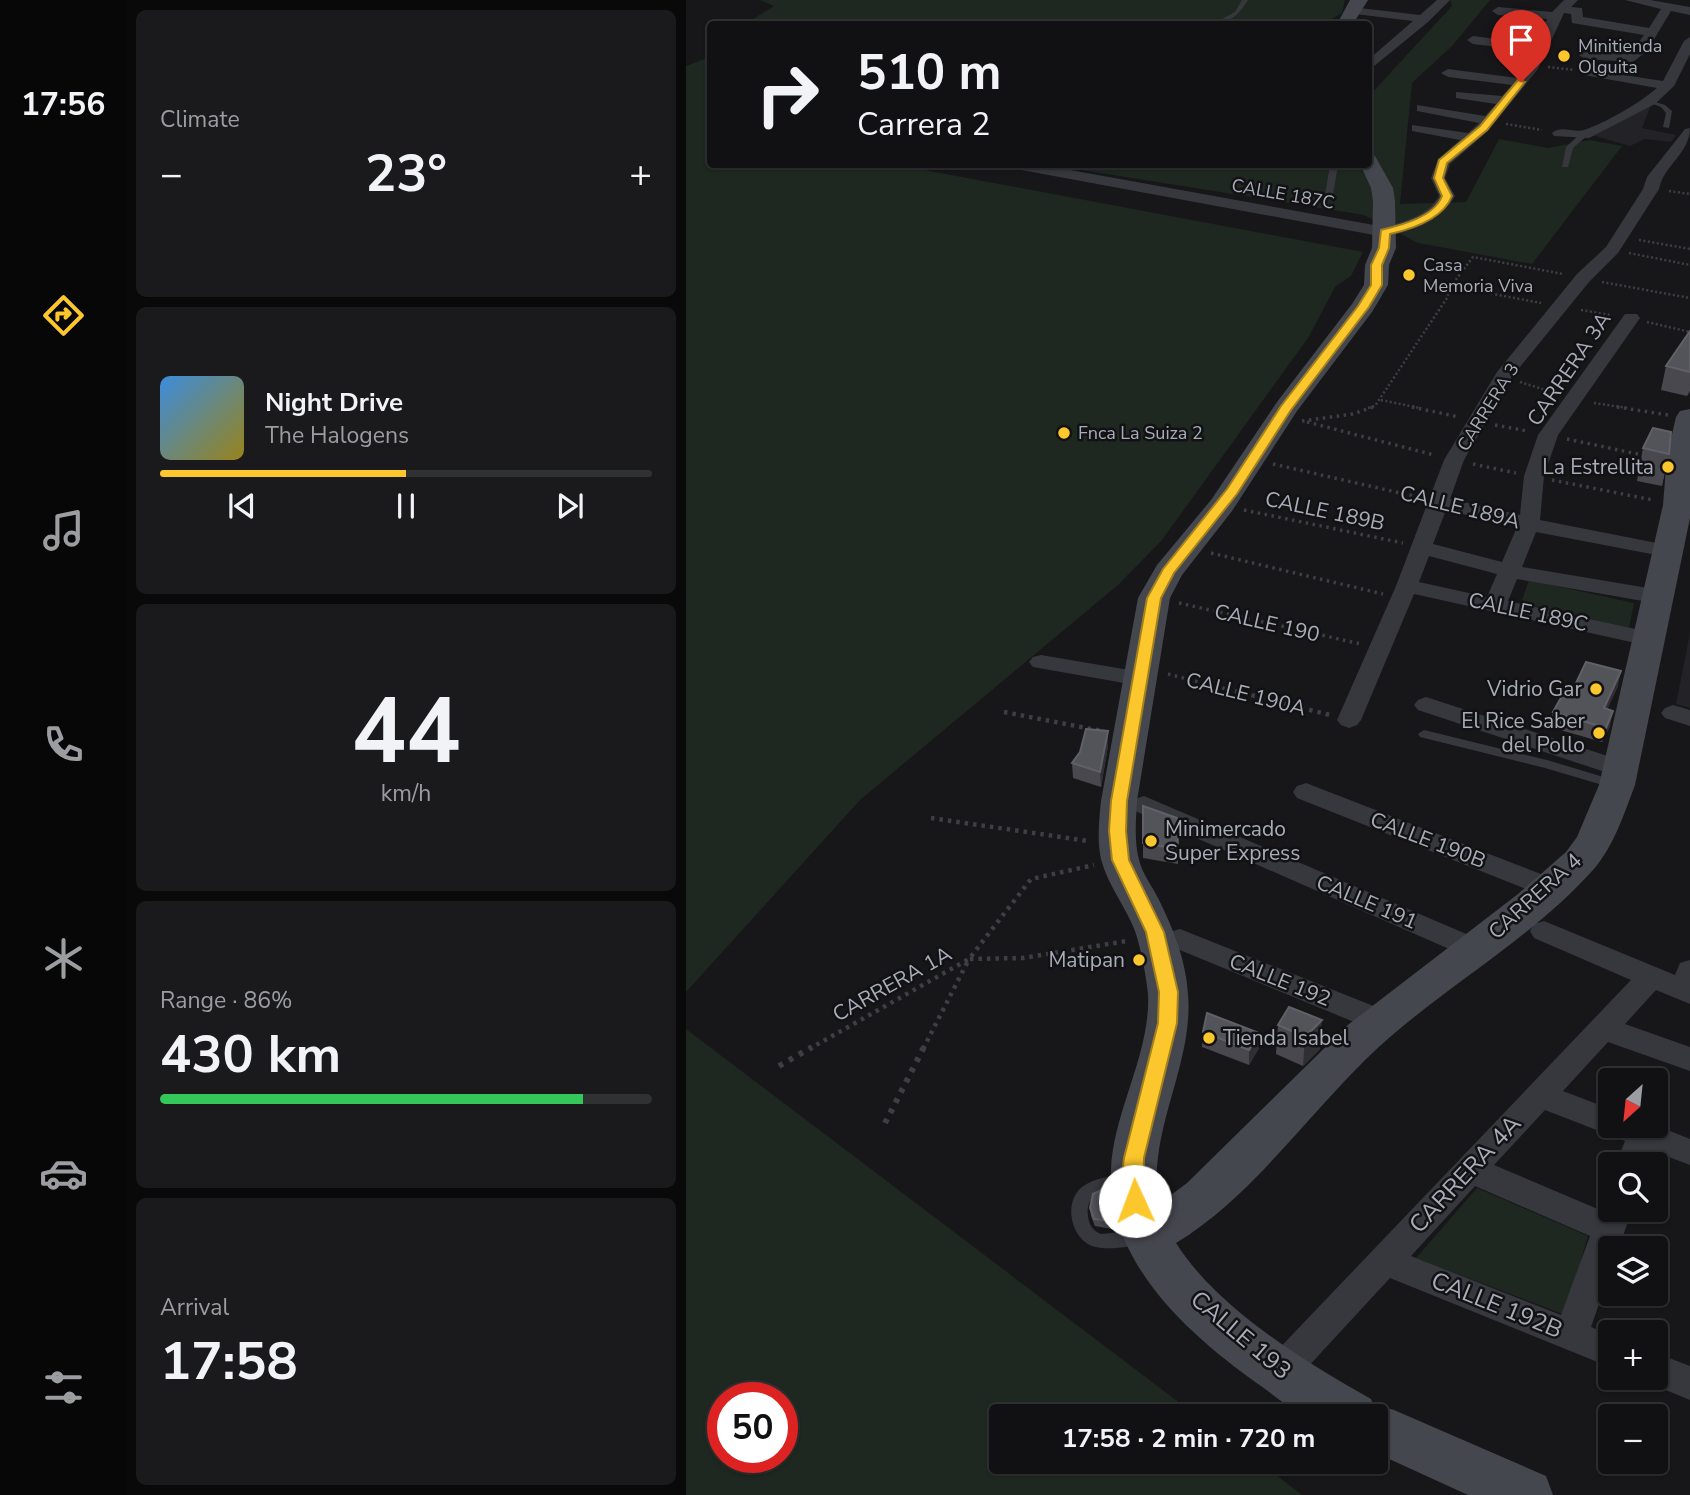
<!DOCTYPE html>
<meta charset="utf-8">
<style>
:root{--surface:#111113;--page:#1a1a1c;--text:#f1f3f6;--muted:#9c9da0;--line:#303133;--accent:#fcc72c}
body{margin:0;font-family:"Nunito Sans",sans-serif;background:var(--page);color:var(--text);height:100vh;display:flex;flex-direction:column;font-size:26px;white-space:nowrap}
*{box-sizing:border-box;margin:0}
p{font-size:23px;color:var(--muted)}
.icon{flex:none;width:38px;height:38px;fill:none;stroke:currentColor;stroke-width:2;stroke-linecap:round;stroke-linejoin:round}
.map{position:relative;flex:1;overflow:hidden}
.sheet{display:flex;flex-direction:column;gap:10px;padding:10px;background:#09090a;width:560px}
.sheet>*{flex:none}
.top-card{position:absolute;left:21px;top:21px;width:665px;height:147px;border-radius:7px;box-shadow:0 2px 5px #0004,0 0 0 2px var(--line);background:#111113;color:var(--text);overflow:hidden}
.needle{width:46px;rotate:207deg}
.buttons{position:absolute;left:912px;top:1068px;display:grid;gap:14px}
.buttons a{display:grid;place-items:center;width:70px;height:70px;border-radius:7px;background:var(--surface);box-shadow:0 2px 5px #0004,0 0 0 2px var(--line);font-size:35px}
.speed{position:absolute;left:21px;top:1382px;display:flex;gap:14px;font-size:35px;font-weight:700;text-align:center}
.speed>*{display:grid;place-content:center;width:91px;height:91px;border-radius:50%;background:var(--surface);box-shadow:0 2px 5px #0004,0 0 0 2px var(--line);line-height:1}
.speed .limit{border:10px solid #d22;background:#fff;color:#111}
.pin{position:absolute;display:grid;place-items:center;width:60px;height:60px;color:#fff;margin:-72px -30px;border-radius:50% 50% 50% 0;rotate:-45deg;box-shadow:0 0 7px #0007}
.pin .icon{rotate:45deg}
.me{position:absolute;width:77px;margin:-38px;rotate:358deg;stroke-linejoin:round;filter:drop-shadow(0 0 5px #0008)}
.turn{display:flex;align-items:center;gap:24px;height:147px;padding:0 35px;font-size:32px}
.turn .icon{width:91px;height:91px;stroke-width:2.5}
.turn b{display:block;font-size:49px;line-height:60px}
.big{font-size:52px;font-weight:700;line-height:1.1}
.sheet .card{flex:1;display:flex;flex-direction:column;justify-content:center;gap:10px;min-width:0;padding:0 24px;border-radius:10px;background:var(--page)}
.sheet .dial{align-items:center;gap:0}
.dial b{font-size:91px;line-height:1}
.song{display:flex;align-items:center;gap:21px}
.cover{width:84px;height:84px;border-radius:10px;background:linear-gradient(135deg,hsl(210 70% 55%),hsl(50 70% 35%))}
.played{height:7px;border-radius:4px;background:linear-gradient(90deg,var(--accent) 50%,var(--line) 50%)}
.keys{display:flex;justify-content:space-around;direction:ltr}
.heat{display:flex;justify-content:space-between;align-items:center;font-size:38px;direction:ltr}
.charge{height:10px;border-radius:5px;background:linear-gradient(90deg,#34c759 86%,var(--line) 0)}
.trip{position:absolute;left:303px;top:1404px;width:399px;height:70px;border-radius:7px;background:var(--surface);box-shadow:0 2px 5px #0004,0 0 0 2px var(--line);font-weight:700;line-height:70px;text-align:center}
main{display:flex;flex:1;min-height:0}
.tabs{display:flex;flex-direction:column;width:126px;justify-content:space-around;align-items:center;background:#070708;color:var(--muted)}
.tabs .icon{width:49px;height:49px}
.tabs .current{color:var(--accent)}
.tabs b{font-size:32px;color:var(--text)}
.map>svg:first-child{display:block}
.built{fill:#232226}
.green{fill:#1e2720;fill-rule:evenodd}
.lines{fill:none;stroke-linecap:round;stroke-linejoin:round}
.path-far3{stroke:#3d3f45;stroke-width:2.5;stroke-dasharray:2 2.5;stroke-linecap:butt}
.path-far2{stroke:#3d3f45;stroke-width:3.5;stroke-dasharray:2.5 4.5;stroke-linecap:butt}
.path-far1{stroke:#3d3f45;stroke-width:4.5;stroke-dasharray:3.5 5;stroke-linecap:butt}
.path{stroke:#3d3f45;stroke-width:6;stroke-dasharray:4.5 7;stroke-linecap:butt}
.lane{fill:#37383e;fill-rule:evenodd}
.street{fill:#37383e;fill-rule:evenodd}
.secondary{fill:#45474e;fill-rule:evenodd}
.wall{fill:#48484e}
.shaded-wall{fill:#303034}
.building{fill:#53535a;stroke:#606168;stroke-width:2}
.route{fill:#fcc72c;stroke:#a4811d;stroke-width:2}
.poi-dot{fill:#fcc72c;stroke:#121214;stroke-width:2.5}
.labels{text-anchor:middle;stroke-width:5;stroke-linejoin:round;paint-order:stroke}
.far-poi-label{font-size:18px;fill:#a8acb9;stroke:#121214;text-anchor:start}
.far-street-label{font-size:18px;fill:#a8acb9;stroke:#121214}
.street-label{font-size:21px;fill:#a8acb9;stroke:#121214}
.poi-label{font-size:21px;fill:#a8acb9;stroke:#121214;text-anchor:end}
.near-street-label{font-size:24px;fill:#a8acb9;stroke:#121214}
</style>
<main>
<nav class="tabs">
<b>17:56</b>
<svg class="icon current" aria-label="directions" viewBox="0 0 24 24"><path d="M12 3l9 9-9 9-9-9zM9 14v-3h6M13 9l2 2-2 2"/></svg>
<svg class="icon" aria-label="music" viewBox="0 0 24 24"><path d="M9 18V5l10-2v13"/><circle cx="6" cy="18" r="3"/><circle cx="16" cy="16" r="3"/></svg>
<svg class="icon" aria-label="phone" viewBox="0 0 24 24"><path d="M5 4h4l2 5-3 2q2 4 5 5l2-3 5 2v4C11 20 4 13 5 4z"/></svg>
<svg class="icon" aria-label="climate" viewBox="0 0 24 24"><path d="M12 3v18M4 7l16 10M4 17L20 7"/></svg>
<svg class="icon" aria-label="car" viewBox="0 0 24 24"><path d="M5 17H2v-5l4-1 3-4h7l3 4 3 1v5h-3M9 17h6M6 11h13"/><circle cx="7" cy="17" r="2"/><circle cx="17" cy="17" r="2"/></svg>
<svg class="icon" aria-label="filters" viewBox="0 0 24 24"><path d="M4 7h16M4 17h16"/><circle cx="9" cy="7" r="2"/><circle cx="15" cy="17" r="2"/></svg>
</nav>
<section class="sheet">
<div class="card"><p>Climate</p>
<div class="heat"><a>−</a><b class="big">23°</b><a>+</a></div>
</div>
<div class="card">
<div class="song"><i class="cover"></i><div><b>Night Drive</b><p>The Halogens</p></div></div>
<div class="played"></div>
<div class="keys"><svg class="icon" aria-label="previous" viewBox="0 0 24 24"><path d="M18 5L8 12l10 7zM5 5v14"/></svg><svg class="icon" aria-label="pause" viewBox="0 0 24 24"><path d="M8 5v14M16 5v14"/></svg><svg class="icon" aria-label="next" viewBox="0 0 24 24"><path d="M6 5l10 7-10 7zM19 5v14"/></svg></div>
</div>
<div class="card dial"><b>44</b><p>km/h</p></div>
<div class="card"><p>Range · 86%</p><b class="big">430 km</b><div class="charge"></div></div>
<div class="card"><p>Arrival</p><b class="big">17:58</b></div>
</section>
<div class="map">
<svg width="1004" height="1495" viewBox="0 0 1004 1495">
<rect width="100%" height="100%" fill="#171719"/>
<g class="built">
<path d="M965 105 956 128 990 135 985 142 959 139 944 146 906 135Z"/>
<path d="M1004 633V708L990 704Z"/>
</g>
<g class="green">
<path d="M74 0H659L656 13 637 24H59L88 6Z"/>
<path d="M764 0H804L767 45 726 83 714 204 780 202 813 139 862 148 904 140 936 146 846 264 732 243 678 215 364 165 682 164 683 96 766 6Z"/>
<path d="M24 57V164L212 165 677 252 665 276 649 287 622 338 476 540 432 585 174 800 0 992V66Z"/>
<path d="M843 580 948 603 943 628 835 603Z"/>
<path d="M0 1029 511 1416H315V1461H572L616 1495H0ZM37 1398H96V1458H37Z"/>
<path d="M791 1188 902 1236 879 1315 730 1258Z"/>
</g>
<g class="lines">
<g class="path-far3">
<path d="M862 67 888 70"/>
<path d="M820 124 856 130"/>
<path d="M983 191 1004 194"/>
<path d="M953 240 1004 249"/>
<path d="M943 253 1004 265"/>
<path d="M916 282 1004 298"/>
<path d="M765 286 855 303"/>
<path d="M895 310 924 315"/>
<path d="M961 322 1004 332"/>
<path d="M834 382 869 393"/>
<path d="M695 400 734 408"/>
<path d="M908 403 942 408"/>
<path d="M682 408 689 406 761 298 765 286 787 257 877 274"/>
</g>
<g class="path-far2">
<path d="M726 407 773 417"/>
<path d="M931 407 982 415"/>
<path d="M616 421 667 414 687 407"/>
<path d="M621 422 748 455"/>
<path d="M809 425 841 431"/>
<path d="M881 439 961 456"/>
<path d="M587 464 732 497"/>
<path d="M787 464 830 473"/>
<path d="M866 480 967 500"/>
<path d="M558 510 717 543"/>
<path d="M525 553 697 594"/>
<path d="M493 603 675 644"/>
<path d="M482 674 556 693"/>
</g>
<g class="path-far1">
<path d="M549 691 644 715"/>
<path d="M318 712 416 731"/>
<path d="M245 818 402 841"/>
<path d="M123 1049 283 959 345 879 408 865"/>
<path d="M237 1049 283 959 337 958 441 941"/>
</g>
<g class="path">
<path d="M93 1066 126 1047"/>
<path d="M199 1123 238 1047"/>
</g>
<g class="lane">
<path d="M556 0H562C554 13 544 24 527 24L549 12Z"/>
<path d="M662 18 664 21 651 24H643Z"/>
<path d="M962 100 979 105 986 111 983 128 977 127 980 113 975 107 962 102Z"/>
<path d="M895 133 902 135 887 148 882 167H876L880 147Z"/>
<path d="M641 164H648L651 171 647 195 643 197 639 195 643 171Z"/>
<path d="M738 730 861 760 934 782 936 785 930 789 859 768 734 737 732 734Z"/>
<path d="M443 1173 449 1175 451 1180 449 1185C429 1192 398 1188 402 1216 403 1225 407 1231 415 1234L454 1230 460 1232 462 1237 460 1242C445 1247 421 1251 406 1246 385 1238 377 1202 396 1187 409 1177 428 1176 443 1173Z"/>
</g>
<g class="street">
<path d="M751 0H764L742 22 682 71V60L727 21 669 14 663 10 665 7 734 15Z"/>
<path d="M878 0H892L885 7 896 8 897 17 963 28 975 9 939 0H964L1004 7V15L985 11 961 51 947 62 899 59 893 55 899 51 944 54 958 35 886 23 885 14 878 13 852 69 802 131 764 164 759 178 769 196C754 223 727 230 699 237L324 168 317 164H351L699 227C719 221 742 216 753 196L745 178 752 159 774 140 726 131V125L782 133 793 123 731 111V105L799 116 810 104 770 98V92L816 96 826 85 762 77 755 73 762 69 831 78 847 51 787 44 781 40 787 36 850 44 861 19 812 15 806 11 812 7 866 12Z"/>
<path d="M1004 37V54L988 86 969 104 903 138 868 136 866 133C875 125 887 133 898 130 919 123 954 103 971 88L898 75V69L977 81 998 41Z"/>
<path d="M1004 128C1004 153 978 165 973 189L932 253 903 282 825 378 778 460 764 499 834 515 838 476 852 435 939 314H951L954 318 872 435 858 476 854 520 981 545 988 547 992 551 988 555 981 557 850 532 836 567 974 590 982 592 985 597 982 602 974 604 831 579 822 601 963 632 971 634 974 639 971 644 963 646 728 594 675 720 671 725 663 728 655 725 651 720 710 586 758 460 811 372 891 274 920 247 957 189 961 177 999 129ZM760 510 831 527 816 562 747 544ZM743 556 811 574 801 597 733 582Z"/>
<path d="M355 655 455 672 463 674 467 679 463 684 455 686 347 667 343 662 347 657Z"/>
<path d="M740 697 943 763 946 769 943 775 934 777 732 710 728 705 732 700Z"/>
<path d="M987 705 1004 710V726L979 718 975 713 979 708Z"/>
<path d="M620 783 873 881 877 888 873 895 864 898 855 895 611 798 607 792 611 786Z"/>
<path d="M458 796 799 942 803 949 799 956 789 959 779 956 449 811 445 805 449 799Z"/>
<path d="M858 921 989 975 994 963 1004 960V1004L970 990 939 1024 1004 1047V1071L922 1042 877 1091 924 1109V1125H969L1004 1139V1165L967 1151 962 1164H930L939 1141 859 1110 808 1165 914 1210 919 1199 924 1197V1209H946L933 1248H924V1272L905 1327 924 1335V1367L704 1278 607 1383 595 1387 583 1383 578 1371 583 1359 945 980 848 938 844 931 848 924ZM789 1186 904 1236 875 1315 725 1256Z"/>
<path d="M494 929 705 1013 710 1021 705 1029 695 1032 685 1029 484 946 480 939 484 932Z"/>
<path d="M970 1353 1004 1366V1400L958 1381 956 1377H970Z"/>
</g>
<g class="secondary">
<path d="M664 0H682L667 24H651Z"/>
<path d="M682 154 689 156 707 188 709 201 710 248 703 265 702 285 686 312 611 411 546 511 496 575 484 598 451 801C450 820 448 841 453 860 456 873 466 886 472 898 487 928 500 960 502 994 508 1066 460 1132 473 1204L501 1183 663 1024 832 894 880 852 891 837 913 785 977 505 981 456 990 417 994 411 1004 409V518L949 785C938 814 928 846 907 870 846 938 763 984 695 1045 626 1108 569 1195 490 1243 532 1309 618 1361 685 1399L687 1404 708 1410 860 1476 867 1495H782L690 1453V1416C670 1416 639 1420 620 1416 607 1412 584 1392 572 1384 502 1334 422 1263 425 1170 427 1112 465 1053 462 994 460 975 455 949 449 931 440 907 421 884 415 859 411 841 413 820 415 801L452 598 471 565 525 500 591 402 666 304 678 285 679 265 686 248 687 201 685 188 674 164H682Z"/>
</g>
</g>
<g class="wall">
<path d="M1004 331V391L1001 396 975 390 980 366Z"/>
<path d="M957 448 983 454 976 486 951 481Z"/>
<path d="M932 686 921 709 924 726 916 742 864 727 867 712 883 698Z"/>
<path d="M422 731V746L415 787 387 778 386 763Z"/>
<path d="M457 806 491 818 492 864 457 858Z"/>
<path d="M603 1007 634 1049 617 1066 590 1054 592 1025Z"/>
<path d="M517 1032 573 1033V1048L563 1065 516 1047Z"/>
<path d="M404 1208 428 1216 426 1229 409 1226 405 1216Z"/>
</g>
<g class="shaded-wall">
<path d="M935 671 932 686 915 723 918 708Z"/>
<path d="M927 711 924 726 916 742 920 728Z"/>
<path d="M422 731V746L415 787 414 772Z"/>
<path d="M636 1020 634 1049 617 1066 619 1037Z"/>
<path d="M573 1033V1048L563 1065V1050Z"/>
<path d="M428 1209V1216L426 1229 425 1221Z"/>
</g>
<g class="building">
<path d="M1004 331V372L980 366Z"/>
<path d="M967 428 985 432 983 454 957 448Z"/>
<path d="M900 662 935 671 918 708 927 711 920 728 867 712 876 696 883 698Z"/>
<path d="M400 729 422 731 414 772 386 763 394 752Z"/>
<path d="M457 806 491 818 492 849 457 843Z"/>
<path d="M603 1007 636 1020 619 1037 592 1025Z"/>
<path d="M521 1013 573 1033 563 1050 517 1032Z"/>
<path d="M424 1186 428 1209 425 1221 408 1219 404 1208 407 1194Z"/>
</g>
<path class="route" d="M832 80 839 82 801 130 761 163 757 178 766 196C757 219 726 229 704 234L703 248 696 265V285L683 307 605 410 551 494 488 573 475 598 441 801 440 831 443 860 478 932 492 992 491 1023 458 1158C457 1171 461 1197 456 1207L449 1210 441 1207C434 1192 436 1174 438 1158L472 1023 473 992 460 932 426 860 423 831 425 801 461 598 477 569 541 489 595 406 672 306 685 285V265L693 248 695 230C715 225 748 217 756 196L748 178 753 160 794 126Z"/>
<g class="poi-dot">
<circle cx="878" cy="56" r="7"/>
<circle cx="723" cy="275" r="7"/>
<circle cx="378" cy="433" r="7"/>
<circle cx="982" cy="467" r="7"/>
<circle cx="910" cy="689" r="7"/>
<circle cx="913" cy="733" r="7"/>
<circle cx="465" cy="841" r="7"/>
<circle cx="453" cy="960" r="7"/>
<circle cx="523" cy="1038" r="7"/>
</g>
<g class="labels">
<g class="far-poi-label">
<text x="892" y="52">Minitienda<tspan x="892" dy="21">Olguita</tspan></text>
<text x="737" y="271">Casa<tspan x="737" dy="21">Memoria Viva</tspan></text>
<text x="392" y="439">Fnca La Suiza 2</text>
</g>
<g class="far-street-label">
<text transform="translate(597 194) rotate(10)" y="6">CALLE 187C</text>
<text transform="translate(802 407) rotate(-58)" y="6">CARRERA 3</text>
</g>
<g class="street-label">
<text transform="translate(883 369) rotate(-56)" y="7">CARRERA 3A</text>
<text transform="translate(774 507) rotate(14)" y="7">CALLE 189A</text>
<text transform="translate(639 511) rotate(12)" y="7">CALLE 189B</text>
<text transform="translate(842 612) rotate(12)" y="7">CALLE 189C</text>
<text transform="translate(581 623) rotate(13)" y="7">CALLE 190</text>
<text transform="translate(560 694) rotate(14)" y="7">CALLE 190A</text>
<text transform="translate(742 840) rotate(21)" y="7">CALLE 190B</text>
<text transform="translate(849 896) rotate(-42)" y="7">CARRERA 4</text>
<text transform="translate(681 902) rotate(23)" y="7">CALLE 191</text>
<text transform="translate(594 980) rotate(22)" y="7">CALLE 192</text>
<text transform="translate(206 984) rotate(-29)" y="7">CARRERA 1A</text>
</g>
<g class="poi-label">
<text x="968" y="474">La Estrellita</text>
<text x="896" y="696">Vidrio Gar</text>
<text x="899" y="728">El Rice Saber<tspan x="899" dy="24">del Pollo</tspan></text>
<text x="479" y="836" text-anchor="start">Minimercado<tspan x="479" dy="24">Super Express</tspan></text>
<text x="439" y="967">Matipan</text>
<text x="537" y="1045" text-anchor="start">Tienda Isabel</text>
</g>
<g class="near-street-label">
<text transform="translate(779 1174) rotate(-47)" y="8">CARRERA 4A</text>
<text transform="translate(811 1305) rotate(22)" y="8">CALLE 192B</text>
<text transform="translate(555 1335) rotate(40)" y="8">CALLE 193</text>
</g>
</g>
</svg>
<div class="buttons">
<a><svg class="needle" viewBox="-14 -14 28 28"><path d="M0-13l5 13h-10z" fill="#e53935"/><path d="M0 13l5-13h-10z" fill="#9c9da0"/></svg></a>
<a><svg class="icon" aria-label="search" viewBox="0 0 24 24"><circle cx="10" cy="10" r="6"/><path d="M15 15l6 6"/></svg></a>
<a><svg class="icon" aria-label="layers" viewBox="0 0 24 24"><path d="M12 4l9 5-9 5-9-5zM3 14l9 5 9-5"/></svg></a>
<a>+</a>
<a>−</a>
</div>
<div class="speed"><div class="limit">50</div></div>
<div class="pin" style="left:835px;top:82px;background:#d93025"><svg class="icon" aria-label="arrive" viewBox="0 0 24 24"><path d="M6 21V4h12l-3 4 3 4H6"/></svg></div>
<svg class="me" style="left:449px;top:1201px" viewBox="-20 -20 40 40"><circle r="19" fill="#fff"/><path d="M0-13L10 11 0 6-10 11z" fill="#fcc72c"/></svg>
<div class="trip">17:58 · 2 min · 720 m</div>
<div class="top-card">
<div class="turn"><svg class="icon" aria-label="right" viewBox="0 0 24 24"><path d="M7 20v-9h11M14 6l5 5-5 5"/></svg><div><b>510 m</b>Carrera 2</div></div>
</div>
</div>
</main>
